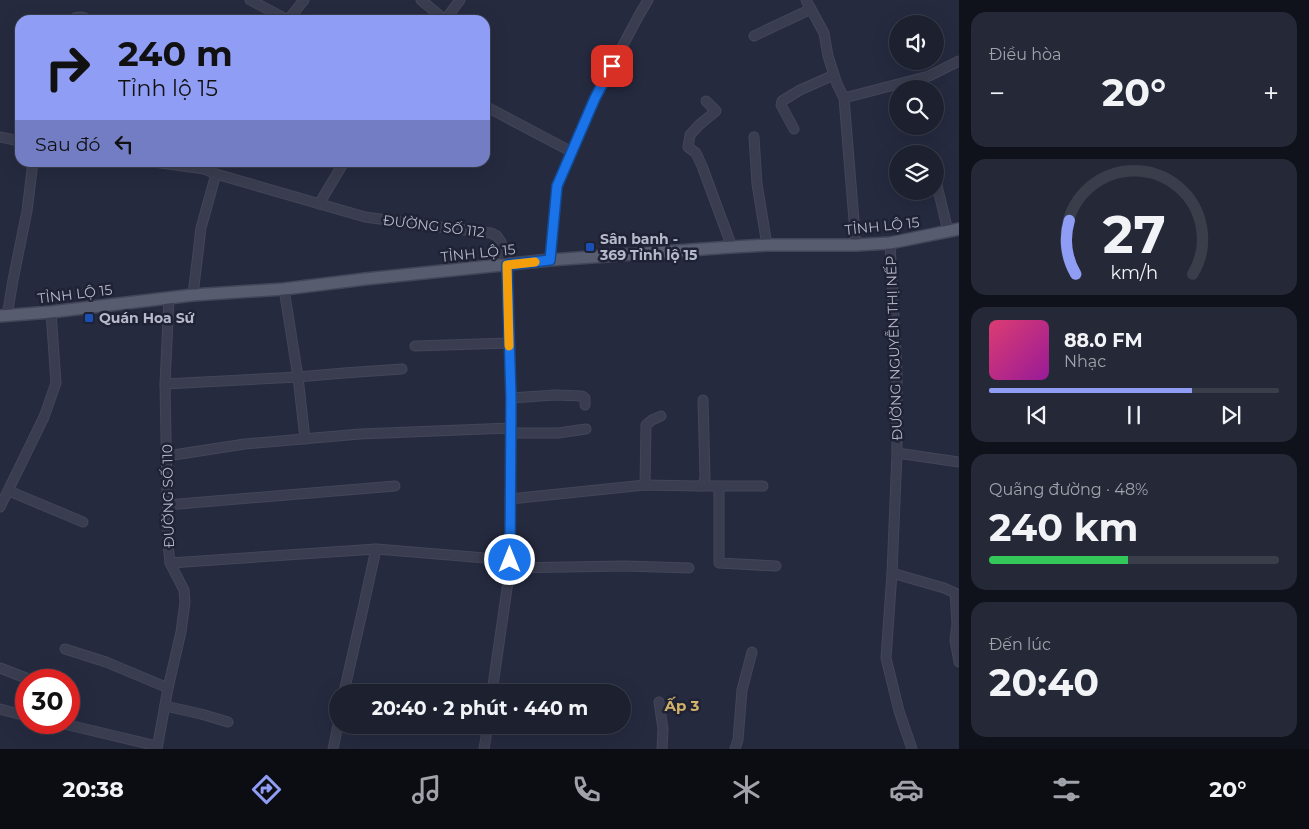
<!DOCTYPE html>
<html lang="vi">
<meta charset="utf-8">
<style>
:root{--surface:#1c202f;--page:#252837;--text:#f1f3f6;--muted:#a0a3aa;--line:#3a3e4b;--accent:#8f9df5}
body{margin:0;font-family:Montserrat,sans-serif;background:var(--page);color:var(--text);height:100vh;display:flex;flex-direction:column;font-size:19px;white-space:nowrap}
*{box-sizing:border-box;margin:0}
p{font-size:16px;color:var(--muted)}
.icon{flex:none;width:28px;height:28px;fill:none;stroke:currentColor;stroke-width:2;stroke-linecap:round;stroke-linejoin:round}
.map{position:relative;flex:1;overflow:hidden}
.drawer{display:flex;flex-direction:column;gap:12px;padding:12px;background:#0f121a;width:350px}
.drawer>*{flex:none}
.hud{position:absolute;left:15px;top:15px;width:475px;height:152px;border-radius:15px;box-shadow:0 5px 20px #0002,0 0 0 1px var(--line);background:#8f9df5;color:#111;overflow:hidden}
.fabs{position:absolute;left:889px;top:15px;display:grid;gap:10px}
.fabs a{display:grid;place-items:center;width:55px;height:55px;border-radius:50%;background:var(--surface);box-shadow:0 5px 20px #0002,0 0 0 1px var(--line);font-size:25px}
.speed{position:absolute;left:15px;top:669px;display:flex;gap:10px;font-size:25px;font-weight:700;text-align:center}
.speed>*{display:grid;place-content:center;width:65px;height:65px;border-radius:50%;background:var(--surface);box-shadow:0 5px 20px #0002,0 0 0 1px var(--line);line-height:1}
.speed .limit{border:8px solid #d22;background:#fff;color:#111}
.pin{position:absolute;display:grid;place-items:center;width:42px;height:42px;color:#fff;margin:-21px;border-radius:10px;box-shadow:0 2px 8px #0006}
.me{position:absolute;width:55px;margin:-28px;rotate:0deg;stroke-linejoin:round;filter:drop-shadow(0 0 4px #0008)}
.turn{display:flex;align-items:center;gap:18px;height:105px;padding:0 20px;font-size:22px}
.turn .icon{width:65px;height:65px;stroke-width:2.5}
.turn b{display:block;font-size:35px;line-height:42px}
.then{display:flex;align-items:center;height:48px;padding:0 20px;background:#0003;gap:10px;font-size:19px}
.big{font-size:38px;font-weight:700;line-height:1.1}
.drawer .card{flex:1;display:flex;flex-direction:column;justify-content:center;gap:8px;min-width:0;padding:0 18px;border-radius:15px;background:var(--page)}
.drawer .dial{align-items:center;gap:0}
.dial svg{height:130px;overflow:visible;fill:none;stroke:var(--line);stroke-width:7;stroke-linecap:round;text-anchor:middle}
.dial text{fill:var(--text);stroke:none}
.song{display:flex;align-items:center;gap:15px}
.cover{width:60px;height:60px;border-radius:8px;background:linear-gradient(135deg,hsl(340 70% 55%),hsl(300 70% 35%))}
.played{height:5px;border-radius:2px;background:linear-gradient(90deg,var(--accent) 70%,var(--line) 70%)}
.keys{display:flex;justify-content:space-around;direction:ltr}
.heat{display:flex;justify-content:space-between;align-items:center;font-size:28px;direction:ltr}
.charge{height:8px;border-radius:4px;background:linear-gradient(90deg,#34c759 48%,var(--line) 0)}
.trip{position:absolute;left:329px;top:684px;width:302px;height:50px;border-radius:25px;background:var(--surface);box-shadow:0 5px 20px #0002,0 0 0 1px var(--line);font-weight:700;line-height:50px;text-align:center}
.dock{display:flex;height:80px;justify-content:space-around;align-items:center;background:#0b0d13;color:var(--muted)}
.dock .icon{width:35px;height:35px}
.dock .selected{color:var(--accent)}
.dock b{font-size:22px;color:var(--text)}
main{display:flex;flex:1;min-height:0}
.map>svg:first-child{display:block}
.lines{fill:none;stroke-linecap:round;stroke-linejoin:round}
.minor-casing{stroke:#434658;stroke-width:11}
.major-casing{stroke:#434658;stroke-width:14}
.minor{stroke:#3a3d4f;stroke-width:9}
.major{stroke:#585c6f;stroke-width:11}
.route-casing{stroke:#114b97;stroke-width:12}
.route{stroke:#1a73e8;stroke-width:9}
.slow{stroke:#f59e0b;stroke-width:9}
.transit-dot{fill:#1a4fb4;stroke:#1f2234;stroke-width:2}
.labels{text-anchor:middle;stroke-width:5;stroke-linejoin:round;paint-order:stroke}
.street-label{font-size:14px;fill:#b6b9c9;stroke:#1f2234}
.poi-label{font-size:14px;font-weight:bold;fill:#b6b9c9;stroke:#1f2234;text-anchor:start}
.neighbourhood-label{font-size:15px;font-weight:bold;fill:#d2b168;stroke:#1f2234}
</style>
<main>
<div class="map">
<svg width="959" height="749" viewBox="0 0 959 749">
<rect width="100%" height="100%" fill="#262a3f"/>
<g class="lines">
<g class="minor-casing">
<g id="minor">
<path d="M250 0 288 20"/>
<path d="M421 0 445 20"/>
<path d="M806 0 824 33 828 56 837 84 844 98"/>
<path d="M72 20C78 15 83 17 89 20"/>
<path d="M288 20 304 0"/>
<path d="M445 20 460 0"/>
<path d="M754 36 811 9"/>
<path d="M706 101 716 111 699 125 690 135 688 147 696 153 702 166 732 247"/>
<path d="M485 106 572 152"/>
<path d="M794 129 781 105 782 101 800 90 834 75"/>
<path d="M0 137 20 141"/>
<path d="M754 137 757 184 767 245"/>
<path d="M154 162 204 169 209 162"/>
<path d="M204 169 216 174 365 217 431 226 491 233 497 236 501 242 507 265 511 398 510 568 492 692"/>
<path d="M935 177 948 231"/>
<path d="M319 204 344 162"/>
<path d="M890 243 897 372V453L892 573 886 658 899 711 912 749"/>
<path d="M856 245 844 98 929 76 959 61"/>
<path d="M550 260 557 186 595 98 638 17 648 0"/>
<path d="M284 289 298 377 305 439"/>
<path d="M193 295 201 228 216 174"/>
<path d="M7 316 13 280 27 211 33 162"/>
<path d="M415 346 509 343"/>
<path d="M165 384 298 377 344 373 402 369"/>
<path d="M511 398 555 395 582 396 585 398V405"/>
<path d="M510 433H558L586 429"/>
<path d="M897 453 959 462"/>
<path d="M167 456 245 444 360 434 510 428"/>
<path d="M645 485 646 425 652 420 661 416"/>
<path d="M699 486H763"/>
<path d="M719 486V563L776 566"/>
<path d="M9 491 83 522"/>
<path d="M510 499 645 485 699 486 704 483 705 477 703 400"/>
<path d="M167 505 395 486"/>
<path d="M0 507 44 417 56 383 51 312"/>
<path d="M170 563 376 549 510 560"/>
<path d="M510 568 625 566 689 568"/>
<path d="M892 573 944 588 955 593 957 624 955 640 959 662"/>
<path d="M65 649 106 662 168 688"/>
<path d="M0 668 26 678"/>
<path d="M344 692 364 604 376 549"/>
<path d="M659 702 663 729 662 749"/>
<path d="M165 706 201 714 228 722"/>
<path d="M0 709 26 716"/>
<path d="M56 722 157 746"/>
<path d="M157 749 168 688 181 632 185 602 184 590 170 563 168 544 165 384 169 298"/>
<path d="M333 749 338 725"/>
<path d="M484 749 488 725"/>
<path d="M735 749 738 740 742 690 752 652"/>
</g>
</g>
<g class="major-casing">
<path id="major" d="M0 316 51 312 193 295 284 289 365 279 550 260 732 247 767 245H856L890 243 959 229"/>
</g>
<use href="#minor" class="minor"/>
<use href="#major" class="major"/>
</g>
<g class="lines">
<g class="route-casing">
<path id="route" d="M510 560 511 398 507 265 550 260 557 186 595 98 612 66"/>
</g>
<use href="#route" class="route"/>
<path class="slow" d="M509 346 507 265 535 262"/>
</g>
<g class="transit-dot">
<rect x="585" y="242" width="10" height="10" rx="2.5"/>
<rect x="84" y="313" width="10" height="10" rx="2.5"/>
</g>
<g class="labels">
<g class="street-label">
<text transform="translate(434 226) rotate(7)" y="5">ĐƯỜNG SỐ 112</text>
<text transform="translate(882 226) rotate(-6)" y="5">TỈNH LỘ 15</text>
<text transform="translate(478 253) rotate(-6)" y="5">TỈNH LỘ 15</text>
<text transform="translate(75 294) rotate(-7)" y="5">TỈNH LỘ 15</text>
<text transform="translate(894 348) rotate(-92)" y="5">ĐƯỜNG NGUYỄN THỊ NẾP</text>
<text transform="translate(168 496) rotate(-91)" y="5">ĐƯỜNG SỐ 110</text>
</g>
<g class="poi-label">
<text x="600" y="244">Sân banh -<tspan x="600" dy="16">369 Tỉnh lộ 15</tspan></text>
<text x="99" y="323">Quán Hoa Sứ</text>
</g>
<g class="neighbourhood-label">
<text x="682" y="711">Ấp 3</text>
</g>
</g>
</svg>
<div class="fabs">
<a><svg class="icon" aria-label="sound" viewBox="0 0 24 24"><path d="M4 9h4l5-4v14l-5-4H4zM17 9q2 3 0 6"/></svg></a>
<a><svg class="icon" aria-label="search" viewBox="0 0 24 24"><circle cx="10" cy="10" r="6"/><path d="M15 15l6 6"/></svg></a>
<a><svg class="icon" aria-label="layers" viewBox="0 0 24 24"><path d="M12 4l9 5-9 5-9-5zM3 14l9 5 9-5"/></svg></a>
</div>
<div class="speed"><div class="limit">30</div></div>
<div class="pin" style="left:612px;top:66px;background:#d93025"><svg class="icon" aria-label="arrive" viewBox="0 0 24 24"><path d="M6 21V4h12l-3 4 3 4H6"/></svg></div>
<svg class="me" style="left:510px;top:560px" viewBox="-20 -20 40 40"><circle r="17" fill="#1a73e8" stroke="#fff" stroke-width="3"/><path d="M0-11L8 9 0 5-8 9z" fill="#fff"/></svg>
<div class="trip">20:40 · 2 phút · 440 m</div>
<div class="hud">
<div class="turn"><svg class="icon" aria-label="right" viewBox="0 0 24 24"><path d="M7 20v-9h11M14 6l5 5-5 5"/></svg><div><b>240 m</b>Tỉnh lộ 15</div></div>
<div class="then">Sau đó<svg class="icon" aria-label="left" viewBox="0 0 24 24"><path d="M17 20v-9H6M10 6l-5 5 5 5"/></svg></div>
</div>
</div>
<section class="drawer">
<div class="card"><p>Điều hòa</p>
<div class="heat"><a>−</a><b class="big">20°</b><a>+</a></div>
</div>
<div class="card dial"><svg viewBox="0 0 100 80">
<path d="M14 69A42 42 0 1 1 86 69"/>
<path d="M14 69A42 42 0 0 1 10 36" stroke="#8f9df5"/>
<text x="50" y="56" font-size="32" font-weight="700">27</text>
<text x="50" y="72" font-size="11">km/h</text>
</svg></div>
<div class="card">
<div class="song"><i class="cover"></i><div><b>88.0 FM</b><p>Nhạc</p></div></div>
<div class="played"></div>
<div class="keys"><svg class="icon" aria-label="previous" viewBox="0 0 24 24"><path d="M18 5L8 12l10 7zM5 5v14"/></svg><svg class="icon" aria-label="pause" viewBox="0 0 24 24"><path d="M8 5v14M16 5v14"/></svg><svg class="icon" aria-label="next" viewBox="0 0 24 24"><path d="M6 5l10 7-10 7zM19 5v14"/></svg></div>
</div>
<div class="card"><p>Quãng đường · 48%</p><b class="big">240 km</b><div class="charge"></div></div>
<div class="card"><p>Đến lúc</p><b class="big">20:40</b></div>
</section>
</main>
<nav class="dock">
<b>20:38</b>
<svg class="icon selected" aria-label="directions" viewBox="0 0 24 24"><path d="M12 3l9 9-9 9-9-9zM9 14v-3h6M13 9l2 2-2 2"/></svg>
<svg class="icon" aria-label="music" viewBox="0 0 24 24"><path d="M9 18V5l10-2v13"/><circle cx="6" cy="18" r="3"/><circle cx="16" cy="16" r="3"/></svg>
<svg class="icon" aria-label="phone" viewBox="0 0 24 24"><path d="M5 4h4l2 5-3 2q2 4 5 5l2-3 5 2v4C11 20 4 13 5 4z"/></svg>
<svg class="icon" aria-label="climate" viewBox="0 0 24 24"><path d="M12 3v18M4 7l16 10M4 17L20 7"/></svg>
<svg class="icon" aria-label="car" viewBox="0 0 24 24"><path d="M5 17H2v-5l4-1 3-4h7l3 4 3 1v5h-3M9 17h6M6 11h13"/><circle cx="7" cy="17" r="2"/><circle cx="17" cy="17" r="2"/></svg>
<svg class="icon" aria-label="filters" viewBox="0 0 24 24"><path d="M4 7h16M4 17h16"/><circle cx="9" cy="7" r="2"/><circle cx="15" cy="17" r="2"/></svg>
<b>20°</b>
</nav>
